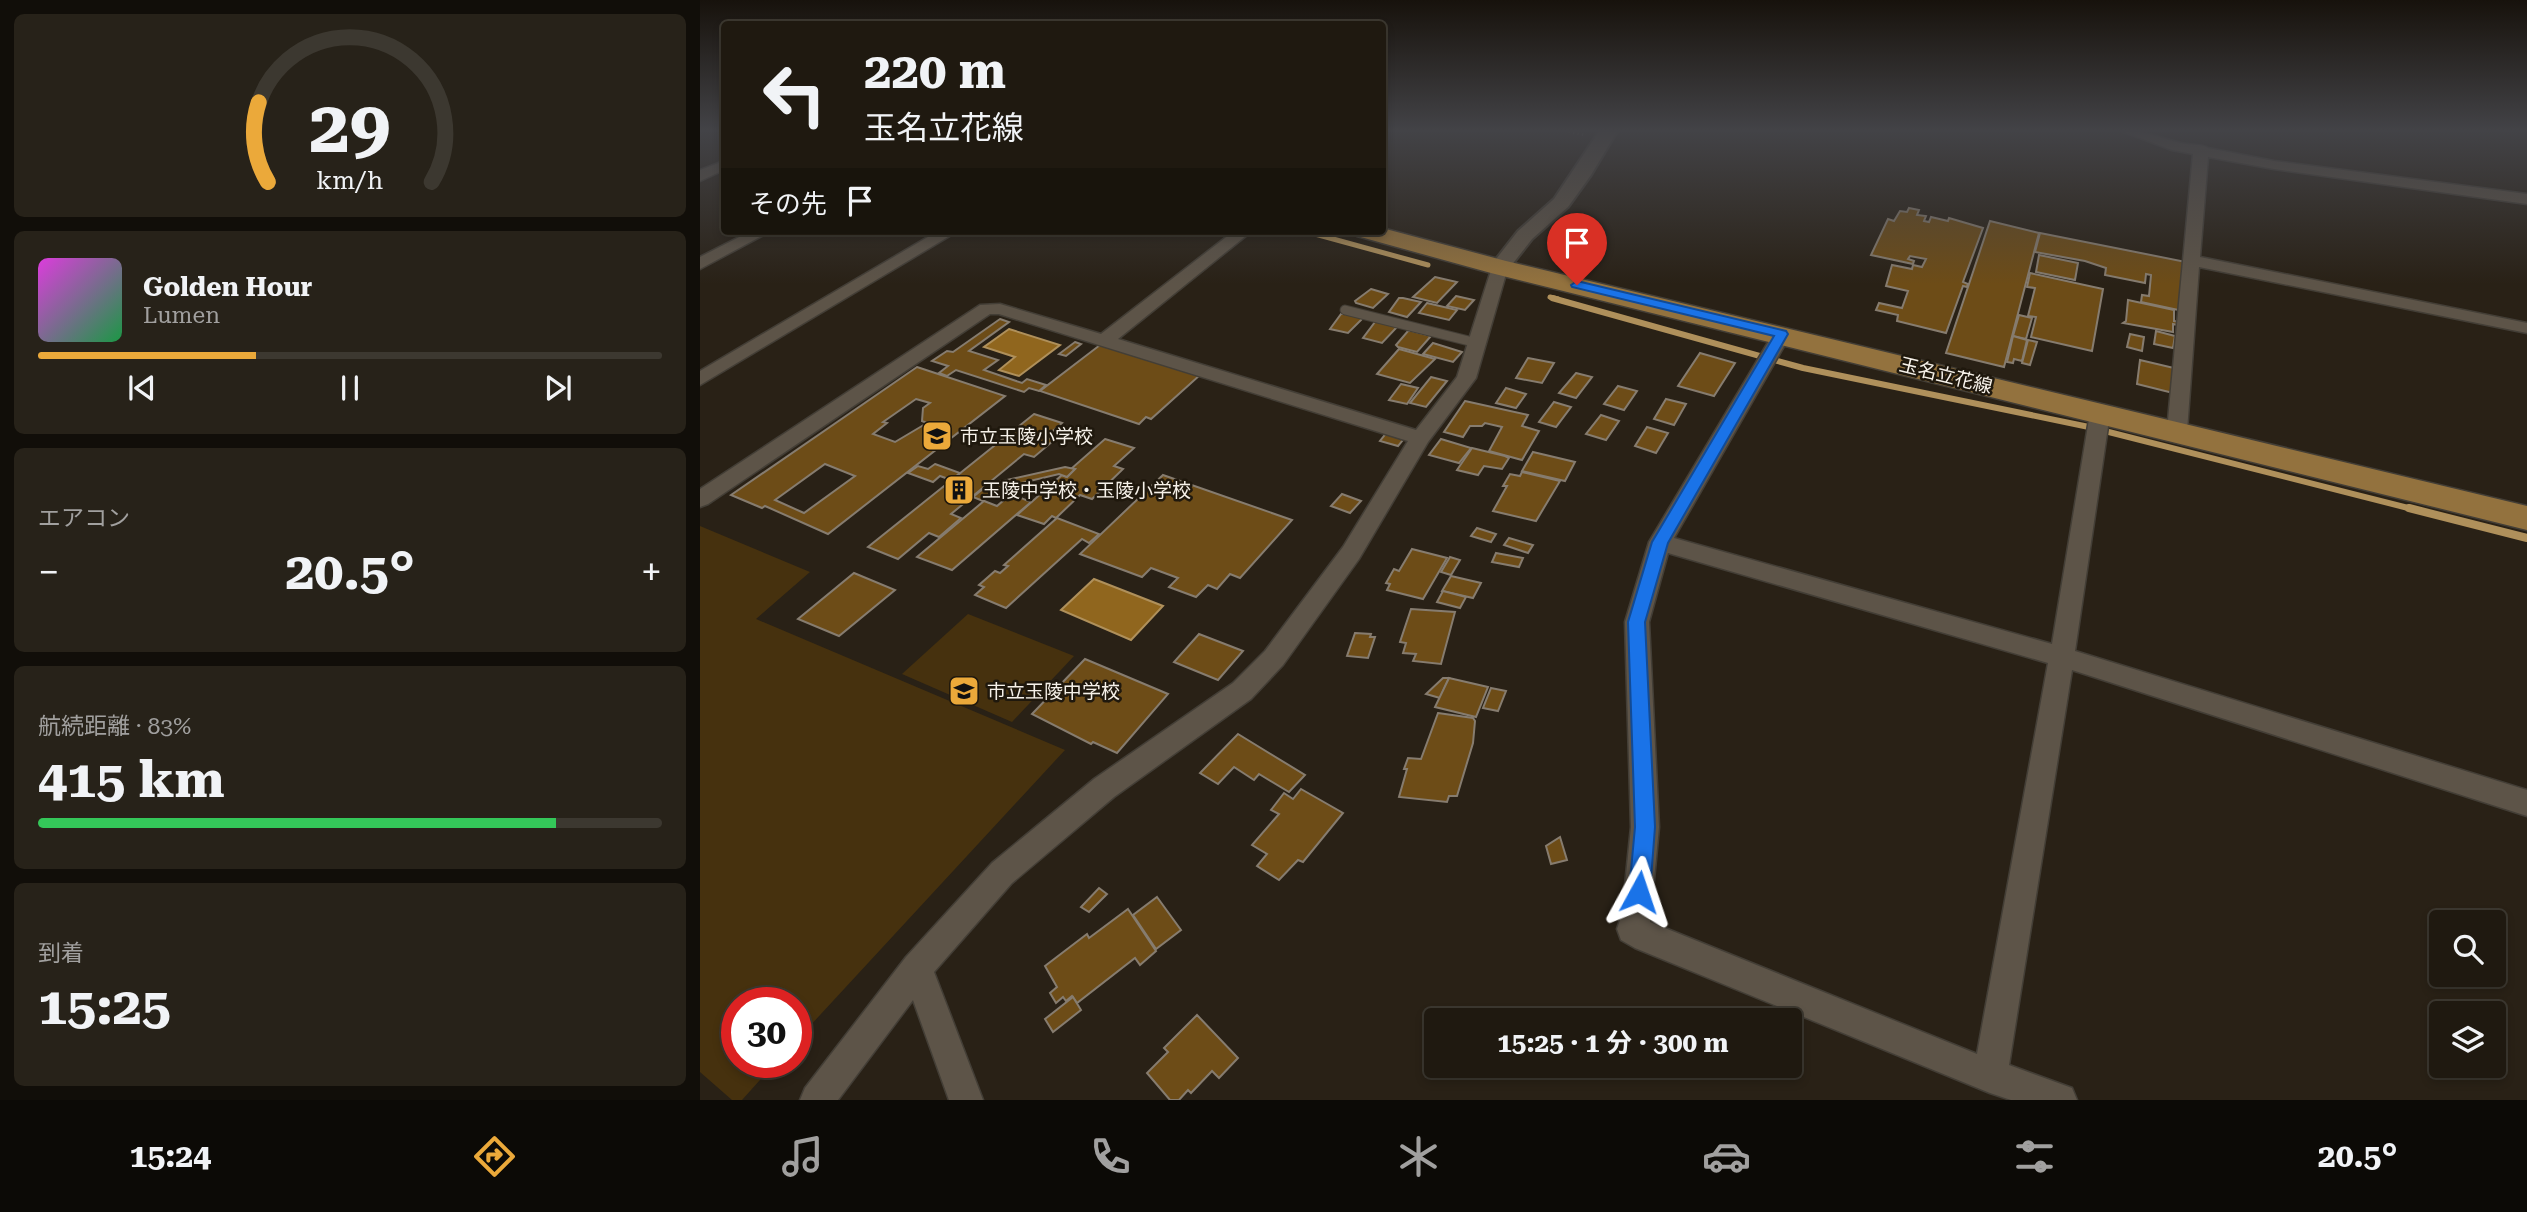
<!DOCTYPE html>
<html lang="ja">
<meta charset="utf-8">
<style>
:root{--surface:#1f1910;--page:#272219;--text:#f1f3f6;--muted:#a1a09f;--line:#3c3830;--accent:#eba93a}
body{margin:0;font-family:"Roboto Serif","Noto Sans JP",serif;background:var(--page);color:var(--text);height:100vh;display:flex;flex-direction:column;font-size:26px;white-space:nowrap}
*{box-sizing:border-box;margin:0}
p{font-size:23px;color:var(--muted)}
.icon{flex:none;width:38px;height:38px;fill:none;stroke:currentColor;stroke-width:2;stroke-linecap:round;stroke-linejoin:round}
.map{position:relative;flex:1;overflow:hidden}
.sheet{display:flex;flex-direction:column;gap:14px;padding:14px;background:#110e09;width:700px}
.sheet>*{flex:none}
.hud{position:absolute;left:21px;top:21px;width:665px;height:214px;border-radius:7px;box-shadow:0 4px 10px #0003,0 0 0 2px var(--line);background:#1f1910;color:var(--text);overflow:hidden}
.controls{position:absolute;left:1729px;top:910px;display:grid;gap:14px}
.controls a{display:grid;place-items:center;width:77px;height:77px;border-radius:7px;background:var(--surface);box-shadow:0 4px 10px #0003,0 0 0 2px var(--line);font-size:35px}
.speed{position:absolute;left:21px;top:987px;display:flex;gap:14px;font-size:35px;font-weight:700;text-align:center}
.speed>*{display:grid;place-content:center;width:91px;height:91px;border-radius:50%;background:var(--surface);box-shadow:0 4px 10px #0003,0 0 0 2px var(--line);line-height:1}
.speed .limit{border:10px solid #d22;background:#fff;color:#111}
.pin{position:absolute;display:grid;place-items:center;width:60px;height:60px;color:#fff;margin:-72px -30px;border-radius:50% 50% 50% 0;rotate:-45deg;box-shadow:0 0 7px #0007}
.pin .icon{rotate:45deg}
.me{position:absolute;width:77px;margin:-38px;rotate:5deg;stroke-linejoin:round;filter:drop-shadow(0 0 5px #0008)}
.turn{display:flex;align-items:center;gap:24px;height:147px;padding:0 28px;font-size:32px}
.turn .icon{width:91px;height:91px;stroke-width:2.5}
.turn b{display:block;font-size:49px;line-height:60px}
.then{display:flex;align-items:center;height:66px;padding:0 28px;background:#0003;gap:14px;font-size:26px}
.big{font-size:52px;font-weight:700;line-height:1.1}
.sheet .tile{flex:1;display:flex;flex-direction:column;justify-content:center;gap:10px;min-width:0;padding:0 24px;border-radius:10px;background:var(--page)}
.sheet .dial{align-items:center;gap:0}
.dial svg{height:182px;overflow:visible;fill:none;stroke:var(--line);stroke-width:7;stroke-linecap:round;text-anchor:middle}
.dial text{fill:var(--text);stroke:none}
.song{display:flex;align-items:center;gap:21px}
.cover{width:84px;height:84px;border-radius:10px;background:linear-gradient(135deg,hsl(300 70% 55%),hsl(140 70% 35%))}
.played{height:7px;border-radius:4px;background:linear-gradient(90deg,var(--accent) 35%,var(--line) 35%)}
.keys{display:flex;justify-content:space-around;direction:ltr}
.heat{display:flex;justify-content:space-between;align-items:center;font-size:38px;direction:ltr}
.charge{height:10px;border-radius:5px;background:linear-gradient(90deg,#34c759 83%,var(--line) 0)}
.trip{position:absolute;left:724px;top:1008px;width:378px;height:70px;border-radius:7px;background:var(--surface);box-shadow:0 4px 10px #0003,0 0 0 2px var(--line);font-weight:700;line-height:70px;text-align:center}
.tabs{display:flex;height:112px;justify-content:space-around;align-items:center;background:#0c0a06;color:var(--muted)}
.tabs .icon{width:49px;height:49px}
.tabs .active{color:var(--accent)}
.tabs b{font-size:32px;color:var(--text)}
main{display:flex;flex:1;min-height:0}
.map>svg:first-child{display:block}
.green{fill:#46310e}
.water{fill:#90661e;stroke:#af905b;stroke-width:2}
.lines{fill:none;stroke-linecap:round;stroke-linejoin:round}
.stream-far2{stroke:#af905b;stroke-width:5}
.stream-far1{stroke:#af905b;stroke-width:6}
.stream{stroke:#af905b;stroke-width:8}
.building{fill:#6d4c17;stroke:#867c6f;stroke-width:2;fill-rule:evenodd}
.service-casing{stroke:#433e36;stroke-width:11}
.minor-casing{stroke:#433e36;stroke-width:3}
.tertiary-casing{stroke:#433e36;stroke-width:4}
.primary-casing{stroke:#433e36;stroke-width:3}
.path{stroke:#888278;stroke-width:2.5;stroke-dasharray:1 3.5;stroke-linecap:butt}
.service{stroke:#5d5448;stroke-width:9}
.minor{fill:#5d5448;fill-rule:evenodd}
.tertiary{fill:#5d5448;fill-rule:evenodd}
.primary{fill:#93723e;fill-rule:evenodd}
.route{fill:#1a73e8;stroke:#114b97;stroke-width:2}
.labels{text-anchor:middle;stroke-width:5;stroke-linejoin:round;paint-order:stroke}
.street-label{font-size:19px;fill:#f6f1e9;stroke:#1f180d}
.poi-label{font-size:19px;fill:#f6f1e9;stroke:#1f180d;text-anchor:start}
</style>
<main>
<section class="sheet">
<div class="tile dial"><svg viewBox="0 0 100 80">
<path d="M14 69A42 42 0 1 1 86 69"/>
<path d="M14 69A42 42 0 0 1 10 34" stroke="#eba93a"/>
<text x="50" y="56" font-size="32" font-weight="700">29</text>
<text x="50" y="72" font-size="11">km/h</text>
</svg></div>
<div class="tile">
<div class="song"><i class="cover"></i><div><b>Golden Hour</b><p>Lumen</p></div></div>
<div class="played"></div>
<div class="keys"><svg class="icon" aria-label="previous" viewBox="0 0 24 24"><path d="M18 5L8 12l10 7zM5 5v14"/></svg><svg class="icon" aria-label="pause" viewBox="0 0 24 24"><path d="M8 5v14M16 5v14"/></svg><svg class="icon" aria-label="next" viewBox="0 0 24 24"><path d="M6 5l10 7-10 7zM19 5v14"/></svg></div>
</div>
<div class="tile"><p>エアコン</p>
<div class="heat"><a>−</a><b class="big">20.5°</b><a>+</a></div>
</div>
<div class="tile"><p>航続距離 · 83%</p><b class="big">415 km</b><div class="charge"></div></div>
<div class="tile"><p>到着</p><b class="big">15:25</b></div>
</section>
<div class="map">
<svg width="1827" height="1100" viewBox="0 0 1827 1100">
<rect width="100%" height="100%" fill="#292116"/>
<g class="green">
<path d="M0 526 110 572 56 619 365 750 96 1041V1003H37V1062H76L42 1100H32L0 1072Z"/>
<path d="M268 614 374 656 312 722 202 674Z"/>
</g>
<g class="water">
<path d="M309 329 360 345 319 376 299 370 315 357 284 347Z"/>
<path d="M394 579 463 606 431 640 361 610Z"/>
</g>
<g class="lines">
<g class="stream-far2">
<path d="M604 231 728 265"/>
<path d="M850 297 858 299"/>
</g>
<path class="stream-far1" d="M852 298 1103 368 1389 427 1716 510"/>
<path class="stream" d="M1709 508 1827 538"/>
</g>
<g class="building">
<path d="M1209 208 1219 210 1217 215 1226 216 1224 221 1229 222 1231 217 1248 221 1249 218 1283 228 1263 282 1268 284 1267 287 1263 286 1246 333 1197 321 1198 315 1176 310 1179 303 1202 308 1208 291 1186 286 1192 265 1212 269 1213 265 1222 267 1226 259 1210 256 1208 259 1214 261 1213 264 1171 255 1188 219 1194 221 1200 211 1207 212Z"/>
<path d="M1290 221 1339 233 1304 367 1246 353Z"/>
<path d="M1340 233 1486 262 1483 311 1441 302 1442 295 1449 296 1451 275 1446 274 1445 283 1405 275 1406 268 1385 261 1335 252Z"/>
<path d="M1339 255 1378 263 1375 280 1336 272Z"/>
<path d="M1330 273 1403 289 1392 351 1331 337 1336 317 1328 316 1335 288 1327 287Z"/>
<path d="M735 277 757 282 737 303 713 297Z"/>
<path d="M671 289 688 294 673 308 656 303 655 301Z"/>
<path d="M756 296 774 300 765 310 747 306Z"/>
<path d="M699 298H703L721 302 707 317 689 312Z"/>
<path d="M1428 300 1474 310V321L1482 322V326L1473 324V332L1423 323 1426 321Z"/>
<path d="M727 303 757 310 749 320 719 313Z"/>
<path d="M641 314H645L663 318 648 333 630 329Z"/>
<path d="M1319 315 1332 318 1326 339 1313 336Z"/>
<path d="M300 319 309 322 269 351 298 360 284 370 322 383 327 379 346 385 339 391 329 388 324 392 256 370 247 376 239 373 248 366 232 361 247 351 253 352Z"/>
<path d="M675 322H678L697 327 682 343 663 338Z"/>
<path d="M708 331H712L731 336 717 352 698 347 696 345Z"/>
<path d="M1456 331 1475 336 1473 348 1454 344Z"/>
<path d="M1430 334 1444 337 1442 351 1427 347Z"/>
<path d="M1313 336 1327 340 1322 361 1314 359 1313 363 1307 362Z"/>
<path d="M1328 340 1337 342 1330 365 1322 363Z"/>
<path d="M375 342 381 344 366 356 359 354Z"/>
<path d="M733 343 762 352 753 362 723 354Z"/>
<path d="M400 345 500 375 451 419 446 417 439 424 340 391Z"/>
<path d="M699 349 735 359 710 383 677 374Z"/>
<path d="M1000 353 1035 363 1014 396 978 386Z"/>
<path d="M828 358 854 363 842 383 816 378Z"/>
<path d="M1440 360 1474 368 1473 393 1437 384Z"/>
<path d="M217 367 305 396 128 534 65 506 62 508 31 495ZM216 399 230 403 223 408 222 421 227 423 195 442 173 434 187 423 183 422ZM125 464 155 476 104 513 75 500Z"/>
<path d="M876 373 892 377 876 398 859 393Z"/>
<path d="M731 377 747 381 726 407 710 403Z"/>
<path d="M701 384 718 388 707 404 689 400Z"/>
<path d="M918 386 937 391 924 410 904 404Z"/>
<path d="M806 388 826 394 816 408 796 403Z"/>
<path d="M966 399 986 404 974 425 954 419Z"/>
<path d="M765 401 828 415 822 426 839 431 822 460 789 451 802 427 785 423 782 426H770L763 437 744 432Z"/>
<path d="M854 402 871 407 856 427 839 422Z"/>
<path d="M334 414 362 423 346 437 354 440 334 457 324 454 251 514 261 518 239 537 229 533 198 559 168 547Z"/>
<path d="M901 415 919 421 906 440 886 434Z"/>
<path d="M947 427 968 433 956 453 935 446Z"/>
<path d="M688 431 706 436 698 446 680 441Z"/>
<path d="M405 439 434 448 414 466 423 469 392 499 380 495 356 518 352 516 344 524 317 515 362 475 367 477 375 469 372 468Z"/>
<path d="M741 439 771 448 759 463 729 455Z"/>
<path d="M772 448 805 456 809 458 802 469 784 466 778 475 757 470Z"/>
<path d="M833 452 875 462 865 481 822 471Z"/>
<path d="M235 464 260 473 251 480 240 476 233 482 208 473 218 466 228 469Z"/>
<path d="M365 467 375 469 367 477 359 474 296 489 283 501 273 497 289 484Z"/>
<path d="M822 472 860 481 836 521 793 511 807 486H803L810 474 820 476Z"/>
<path d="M463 475 592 520 540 578 530 574 517 589 508 585 496 597 469 587 478 578 451 568 442 577 380 554Z"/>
<path d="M311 494 331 502 252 570 217 557 284 501 297 506Z"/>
<path d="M642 494 661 501 650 513 631 506Z"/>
<path d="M357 518 399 534 389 543 382 539 306 608 275 595 284 587 279 585 295 571 300 573 308 566 304 565Z"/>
<path d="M777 528 796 534 791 542 771 536Z"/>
<path d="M809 538 833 545 828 553 804 545Z"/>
<path d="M712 549 747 558 723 599 687 590 690 584 686 583 694 569 699 571Z"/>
<path d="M796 553 823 558 819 567 792 562Z"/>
<path d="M750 557 760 560 751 575 741 572Z"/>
<path d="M154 573 195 590 139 636 98 619Z"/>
<path d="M751 576 781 583 773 598 742 591Z"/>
<path d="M743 591 766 597 760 608 737 602Z"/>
<path d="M711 609 755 612 741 664 713 661 716 654 703 653 706 643 700 642Z"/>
<path d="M655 633 671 634 670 637H675L668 658 647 656Z"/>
<path d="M499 634 543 651 518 680 474 662Z"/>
<path d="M385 659 468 694 417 753 393 742 391 744 332 714Z"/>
<path d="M743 678H749L740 698 726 694Z"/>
<path d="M749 678 788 687 776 717 735 707Z"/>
<path d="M791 688 806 691 798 711 783 708Z"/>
<path d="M738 713 773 718 775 721 773 743 757 796H749L747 802 699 797 707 769H704L708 758 721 759Z"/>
<path d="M538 734 605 775 589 792 559 774 554 780 534 767 518 784 500 773Z"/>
<path d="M601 789 643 813 603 862 598 860 579 880 557 866 567 854 552 845 579 814 571 810 584 793 593 799Z"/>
<path d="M860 837 867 860 851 864 846 846Z"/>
<path d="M399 888 407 894 389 912 381 907Z"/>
<path d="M457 897 481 930 456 949 433 915Z"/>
<path d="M428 909 456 951 440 965 435 958 377 1003 372 996 366 1001 363 997 356 1003 350 993 357 987 345 966 387 934 389 938Z"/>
<path d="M373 997 381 1010 353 1032 345 1019Z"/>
<path d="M497 1015 538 1058 519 1078 512 1071 491 1093 488 1090 479 1100H470L447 1073 468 1052 464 1048Z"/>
</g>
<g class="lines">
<g class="service-casing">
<path id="service" d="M645 310 777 343"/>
</g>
<g class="minor-casing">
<g id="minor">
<path d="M1419 130C1442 129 1459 138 1481 143 1490 146 1501 143 1508 148L1574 161 1827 194V204L1574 169 1508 157 1500 257 1827 323V333L1499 267 1487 431 1484 436H1470L1467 431 1493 154 1472 150Z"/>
<path d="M24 161V170L0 181V170Z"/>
<path d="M51 231H71L0 269V257Z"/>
<path d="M238 231H258L0 385V371Z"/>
<path d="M534 231H552L418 339 716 430 757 377 792 267 800 262 808 267 776 378 728 442 659 559 583 665 551 699 414 797 312 883 234 972 283 1100H249L213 1000 138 1100H100L105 1088 206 957 292 863 394 779 533 683 565 651 643 547 708 441 299 314H290L8 504 0 507V489L280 305 300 304 401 334Z"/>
<path d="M1082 329 1091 334 974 538 1352 644 1390 413 1393 408H1407L1410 413 1375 651 1827 790V816L1372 670 1309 1065 1372 1088 1377 1100H1311L1290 1093 935 948 921 940 917 929 922 914 931 827 925 622 949 542 1073 334ZM968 553 1348 663 1277 1054 950 922 959 827 949 622Z"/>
</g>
</g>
<g class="tertiary-casing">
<path id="tertiary" d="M900 130H918L891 175 868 207 832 239 807 271H793L790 267 793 263 818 231 854 199Z"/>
</g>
<g class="primary-casing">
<path id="primary" d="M682 228 806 261 1827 506V530L791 273 657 236 654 231H682Z"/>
</g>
<path class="path" d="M860 130 884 135"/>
<use href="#service" class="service"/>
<use href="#minor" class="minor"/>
<use href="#tertiary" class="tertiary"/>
<use href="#primary" class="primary"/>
</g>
<linearGradient id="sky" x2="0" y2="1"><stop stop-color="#17120c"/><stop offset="0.46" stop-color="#434347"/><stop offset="1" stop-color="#434347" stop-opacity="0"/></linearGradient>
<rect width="1827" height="284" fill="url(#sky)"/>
<path class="route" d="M877 281 1086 331 1088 334 968 543 945 622 955 827 950 892 947 900 939 903 932 900 929 892 935 827 928 622 952 542 1074 336 872 287 871 285Z"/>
<defs>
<g id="school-square" transform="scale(1.575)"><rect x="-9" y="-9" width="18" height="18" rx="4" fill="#eba93a" stroke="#1f180d"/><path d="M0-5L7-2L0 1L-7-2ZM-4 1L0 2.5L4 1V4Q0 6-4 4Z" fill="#111"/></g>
<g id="building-square" transform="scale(1.575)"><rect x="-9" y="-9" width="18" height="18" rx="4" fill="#eba93a" stroke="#1f180d"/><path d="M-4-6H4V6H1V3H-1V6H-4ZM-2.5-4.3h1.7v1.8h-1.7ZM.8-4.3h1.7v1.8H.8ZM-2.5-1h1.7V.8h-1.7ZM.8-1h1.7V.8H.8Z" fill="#111"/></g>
</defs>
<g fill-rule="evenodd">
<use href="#school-square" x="237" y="436"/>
<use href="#building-square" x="259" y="490"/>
<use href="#school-square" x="264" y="691"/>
</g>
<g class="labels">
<g class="street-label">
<text transform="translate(1246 375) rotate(14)" y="7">玉名立花線</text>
</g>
<g class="poi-label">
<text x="260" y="443">市立玉陵小学校</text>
<text x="282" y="497">玉陵中学校・玉陵小学校</text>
<text x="287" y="698">市立玉陵中学校</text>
</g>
</g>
</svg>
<div class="controls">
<a><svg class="icon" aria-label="search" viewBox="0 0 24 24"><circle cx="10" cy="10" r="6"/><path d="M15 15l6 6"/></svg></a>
<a><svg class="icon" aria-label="layers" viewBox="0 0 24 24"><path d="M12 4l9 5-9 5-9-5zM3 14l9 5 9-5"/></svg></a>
</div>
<div class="speed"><div class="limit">30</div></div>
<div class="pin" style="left:877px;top:285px;background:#d93025"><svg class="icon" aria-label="arrive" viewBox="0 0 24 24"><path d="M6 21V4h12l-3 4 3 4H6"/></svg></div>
<svg class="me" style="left:939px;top:892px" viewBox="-20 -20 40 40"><path d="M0-17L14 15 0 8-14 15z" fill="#1a73e8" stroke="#fff" stroke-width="4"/></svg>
<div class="trip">15:25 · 1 分 · 300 m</div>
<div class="hud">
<div class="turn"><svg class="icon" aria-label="left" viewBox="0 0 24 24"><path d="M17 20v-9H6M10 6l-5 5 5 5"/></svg><div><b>220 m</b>玉名立花線</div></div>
<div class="then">その先<svg class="icon" aria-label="arrive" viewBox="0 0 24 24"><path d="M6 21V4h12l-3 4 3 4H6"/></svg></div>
</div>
</div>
</main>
<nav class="tabs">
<b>15:24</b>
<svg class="icon active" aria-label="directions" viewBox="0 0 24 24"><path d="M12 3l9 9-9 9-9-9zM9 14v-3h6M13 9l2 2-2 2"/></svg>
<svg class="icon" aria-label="music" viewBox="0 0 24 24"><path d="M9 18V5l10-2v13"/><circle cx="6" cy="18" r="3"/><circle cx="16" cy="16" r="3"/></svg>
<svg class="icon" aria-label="phone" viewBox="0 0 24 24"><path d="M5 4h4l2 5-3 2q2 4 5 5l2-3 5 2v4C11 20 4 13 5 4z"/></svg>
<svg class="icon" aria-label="climate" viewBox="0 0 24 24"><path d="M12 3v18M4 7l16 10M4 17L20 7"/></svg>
<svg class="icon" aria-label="car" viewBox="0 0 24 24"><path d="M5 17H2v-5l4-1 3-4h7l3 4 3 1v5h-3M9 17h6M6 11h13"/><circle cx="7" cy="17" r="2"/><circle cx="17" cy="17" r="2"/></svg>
<svg class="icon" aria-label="filters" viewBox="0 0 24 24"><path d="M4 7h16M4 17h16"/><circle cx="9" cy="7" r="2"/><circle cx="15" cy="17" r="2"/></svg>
<b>20.5°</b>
</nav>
